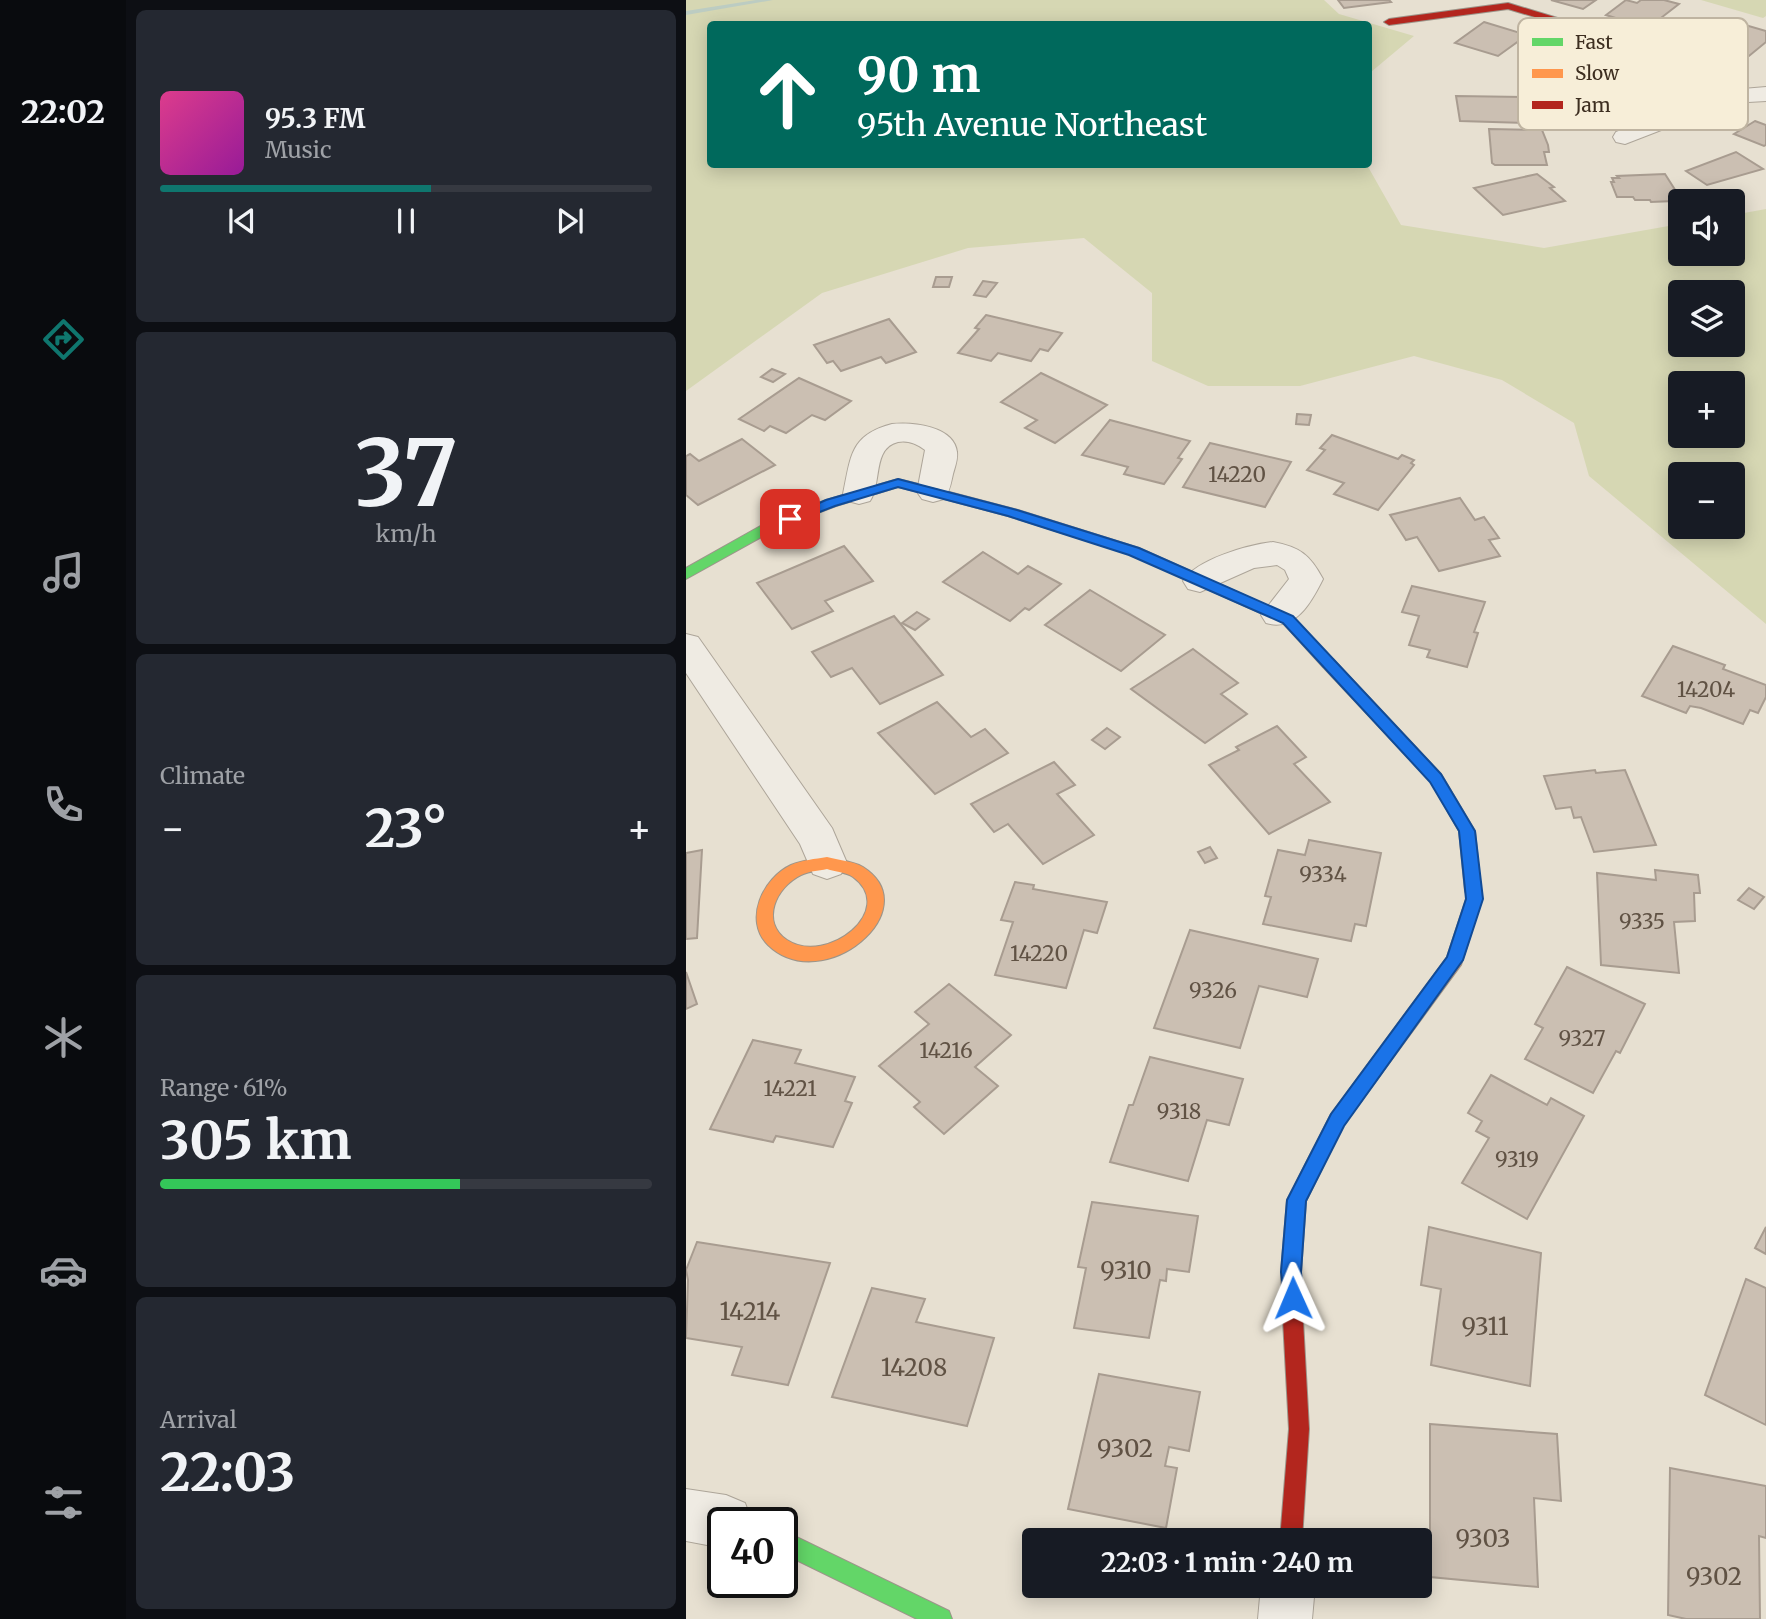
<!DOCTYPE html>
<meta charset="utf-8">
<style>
:root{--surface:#171b24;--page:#242831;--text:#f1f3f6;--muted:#9ea1a6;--line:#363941;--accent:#0f766e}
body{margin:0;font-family:Merriweather,serif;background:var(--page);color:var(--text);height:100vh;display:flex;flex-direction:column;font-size:26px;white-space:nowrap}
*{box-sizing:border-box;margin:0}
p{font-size:23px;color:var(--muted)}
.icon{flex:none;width:38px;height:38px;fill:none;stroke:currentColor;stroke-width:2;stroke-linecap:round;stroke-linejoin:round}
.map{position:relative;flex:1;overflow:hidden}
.side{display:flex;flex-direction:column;gap:10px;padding:10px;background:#0d0f14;width:560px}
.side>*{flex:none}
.banner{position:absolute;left:21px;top:21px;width:665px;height:147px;border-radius:7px;box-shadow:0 4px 18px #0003;background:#00695c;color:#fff;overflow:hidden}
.buttons{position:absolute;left:982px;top:189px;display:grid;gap:14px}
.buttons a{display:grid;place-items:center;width:77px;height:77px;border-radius:7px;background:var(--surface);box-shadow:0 4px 18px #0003;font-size:35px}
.speed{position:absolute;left:21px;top:1507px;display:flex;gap:14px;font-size:35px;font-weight:700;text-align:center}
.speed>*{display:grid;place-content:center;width:91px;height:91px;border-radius:50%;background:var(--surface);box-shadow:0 4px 18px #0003;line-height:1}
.speed .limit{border:4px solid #111;border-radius:10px;background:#fff;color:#111}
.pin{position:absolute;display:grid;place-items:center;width:60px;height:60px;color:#fff;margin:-30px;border-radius:14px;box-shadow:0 4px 10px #0006}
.me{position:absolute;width:77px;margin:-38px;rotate:359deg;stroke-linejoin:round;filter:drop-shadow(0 0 5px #0008)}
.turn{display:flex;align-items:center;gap:24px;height:147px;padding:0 35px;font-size:32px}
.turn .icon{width:91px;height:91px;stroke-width:2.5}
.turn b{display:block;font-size:49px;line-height:60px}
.big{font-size:52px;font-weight:700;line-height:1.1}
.side .widget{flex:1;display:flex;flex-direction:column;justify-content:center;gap:10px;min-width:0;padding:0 24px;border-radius:10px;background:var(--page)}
.side .dial{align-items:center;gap:0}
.dial b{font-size:91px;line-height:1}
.song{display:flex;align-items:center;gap:21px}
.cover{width:84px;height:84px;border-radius:10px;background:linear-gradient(135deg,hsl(330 70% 55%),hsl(300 70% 35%))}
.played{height:7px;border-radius:4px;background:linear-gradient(90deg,var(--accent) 55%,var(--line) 55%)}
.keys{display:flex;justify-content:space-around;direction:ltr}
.heat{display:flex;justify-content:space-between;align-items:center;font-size:38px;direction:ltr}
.charge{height:10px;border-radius:5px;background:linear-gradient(90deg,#34c759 61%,var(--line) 0)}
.trip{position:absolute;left:336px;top:1528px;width:410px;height:70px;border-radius:7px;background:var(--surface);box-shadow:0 4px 18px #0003;font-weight:700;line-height:70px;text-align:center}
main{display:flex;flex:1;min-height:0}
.tab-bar{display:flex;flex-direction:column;width:126px;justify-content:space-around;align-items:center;background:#090b0e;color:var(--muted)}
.tab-bar .icon{width:49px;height:49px}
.tab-bar .on{color:var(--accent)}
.tab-bar b{font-size:32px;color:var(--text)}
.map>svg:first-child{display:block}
.green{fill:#d6d7b3;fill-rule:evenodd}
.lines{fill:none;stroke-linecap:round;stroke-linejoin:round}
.stream{fill:#bcccc2;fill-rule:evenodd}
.building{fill:#cbbfb2;stroke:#a89c90;stroke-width:2}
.street-casing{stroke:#ada599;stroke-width:2}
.fast-casing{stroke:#9c958a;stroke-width:2}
.slow-casing{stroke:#9c958a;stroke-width:2}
.jam-casing{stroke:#9c958a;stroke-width:2}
.street{fill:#efebe3;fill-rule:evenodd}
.fast{fill:#63d668;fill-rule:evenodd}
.slow{fill:#ff974d;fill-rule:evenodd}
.jam{fill:#b3261e;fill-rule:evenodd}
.route{fill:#1a73e8;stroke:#114b97;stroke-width:2}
.labels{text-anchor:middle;stroke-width:7;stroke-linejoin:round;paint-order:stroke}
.number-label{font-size:21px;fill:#605244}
.near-number-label{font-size:24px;fill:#605244}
.key{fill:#f7eed8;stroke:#bfb4a1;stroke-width:2}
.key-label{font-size:19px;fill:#3d2e20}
</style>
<main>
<nav class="tab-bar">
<b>22:02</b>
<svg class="icon on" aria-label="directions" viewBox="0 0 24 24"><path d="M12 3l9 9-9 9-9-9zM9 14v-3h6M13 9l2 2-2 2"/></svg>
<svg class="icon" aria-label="music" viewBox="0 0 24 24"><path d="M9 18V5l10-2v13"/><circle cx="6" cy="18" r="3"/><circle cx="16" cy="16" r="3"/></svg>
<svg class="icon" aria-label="phone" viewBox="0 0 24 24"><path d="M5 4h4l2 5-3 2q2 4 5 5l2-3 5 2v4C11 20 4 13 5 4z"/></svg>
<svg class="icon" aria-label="climate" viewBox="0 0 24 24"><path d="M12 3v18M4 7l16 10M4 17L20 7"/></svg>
<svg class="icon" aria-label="car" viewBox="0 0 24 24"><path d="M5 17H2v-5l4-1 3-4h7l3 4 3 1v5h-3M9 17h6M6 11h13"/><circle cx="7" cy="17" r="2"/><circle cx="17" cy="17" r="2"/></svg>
<svg class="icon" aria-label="filters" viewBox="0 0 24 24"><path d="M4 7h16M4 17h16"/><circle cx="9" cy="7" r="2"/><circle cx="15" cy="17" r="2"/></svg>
</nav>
<section class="side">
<div class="widget">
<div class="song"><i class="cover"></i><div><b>95.3 FM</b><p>Music</p></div></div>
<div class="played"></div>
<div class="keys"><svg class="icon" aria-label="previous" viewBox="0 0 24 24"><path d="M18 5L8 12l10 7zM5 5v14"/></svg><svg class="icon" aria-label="pause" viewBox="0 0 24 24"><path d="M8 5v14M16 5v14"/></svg><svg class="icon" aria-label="next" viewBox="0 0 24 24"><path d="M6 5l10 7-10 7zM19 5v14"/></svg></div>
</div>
<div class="widget dial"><b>37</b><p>km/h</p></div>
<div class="widget"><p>Climate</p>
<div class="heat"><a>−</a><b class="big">23°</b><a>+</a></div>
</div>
<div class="widget"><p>Range · 61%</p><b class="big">305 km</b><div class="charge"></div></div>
<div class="widget"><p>Arrival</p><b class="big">22:03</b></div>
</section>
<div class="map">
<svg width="1080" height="1619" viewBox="0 0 1080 1619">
<rect width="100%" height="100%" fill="#e7e0d1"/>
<g class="green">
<path d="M0 0H638L653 14 728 36 685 72 683 91 682 24H24V164L681 165 715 225 858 248 994 224V254H1046L1047 215 1080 209V624L903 476 888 423 816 380 728 356 614 386H522L466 361V293L398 238 282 248 136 293 0 391ZM994 292H1046V345H994ZM994 383H1046V436H994ZM994 474H1046V527H994Z"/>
<path d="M1015 0H1080V16L1077 18Z"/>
</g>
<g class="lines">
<path class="stream" d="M70 0H87L0 15V11Z"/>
</g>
<g class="building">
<path d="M652 0H703L705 2 658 8Z"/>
<path d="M865 0H910L897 9Z"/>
<path d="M940 0 951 3 955 0H978L993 4 962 28 920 15Z"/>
<path d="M1042 20 1080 31V42L1063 56 1015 41Z"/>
<path d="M798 22 841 35 812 56 769 43Z"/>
<path d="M770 96 837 97 841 111H837L840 123 774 121Z"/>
<path d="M1069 121 1080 125V145L1078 146 1048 134Z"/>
<path d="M803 129 856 130 862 145 863 152H858L861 165H809L806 163Z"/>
<path d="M1050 152 1077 169 1021 185 1000 171Z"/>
<path d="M851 174 868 187 864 188 879 201 817 215 788 188Z"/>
<path d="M979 174 993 196H986L988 201 965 202 964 200H949L947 197H931L925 182H928L926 178H933L931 176Z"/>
<path d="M250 277H266L263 287H247Z"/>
<path d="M297 281 311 283 300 297 288 295Z"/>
<path d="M300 315 376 333 362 351 354 349 345 361 312 353 305 361 272 353 293 329 289 328Z"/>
<path d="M203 319 230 352 200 363 195 357 155 371 147 361 141 363 128 345Z"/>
<path d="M86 369 99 374 87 382 75 377Z"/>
<path d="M355 373 421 405 369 443 339 428 351 420 315 402Z"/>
<path d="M113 378 165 401 139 420 126 415 100 433 84 426 78 431 53 419Z"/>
<path d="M611 414 625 415 623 425 610 424Z"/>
<path d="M424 420 504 441 492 458 496 459 478 484 438 474 442 467 396 455Z"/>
<path d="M646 435 712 459 716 455 728 460 725 463 728 465 692 510 648 494 658 483 621 470 639 450 634 448Z"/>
<path d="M56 439 89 465 12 505 0 495V456L4 454 13 461Z"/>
<path d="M524 443 605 462 579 507 497 487Z"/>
<path d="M774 498 789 520 798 517 813 538 803 540 814 556 753 571 731 537 720 540 704 515Z"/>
<path d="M158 546 187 581 139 601 147 611 106 629 71 583Z"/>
<path d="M297 552 332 574 342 566 375 584 343 610 339 608 324 621 257 582Z"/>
<path d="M726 586 799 602 788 632 792 633 781 667 741 657 744 650 723 645 733 616 716 612Z"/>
<path d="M404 590 479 635 435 671 359 625Z"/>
<path d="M231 612 243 619 229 630 216 623Z"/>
<path d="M208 616 257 675 194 704 166 668 145 677 126 652Z"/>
<path d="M987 646 1039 665 1037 669 1080 685V697L1072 713 1064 710 1057 724 1015 708 1004 706 1000 713 956 696Z"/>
<path d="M507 649 552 683 535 694 561 714 519 743 445 689Z"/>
<path d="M251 702 285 737 299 729 322 753 249 794 192 733Z"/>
<path d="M591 726 620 757 608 764 644 802 583 834 523 765 553 750 550 747Z"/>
<path d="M421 728 434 737 419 749 406 740Z"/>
<path d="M368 762 389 785 371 794 408 835 357 864 322 824 308 832 285 804Z"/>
<path d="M909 770 910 773 939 770 970 845 908 852 895 817 888 818 885 807 870 809 858 776Z"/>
<path d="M623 840 695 853 680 926 669 924 665 941 577 924 585 897 579 896 592 850 619 855Z"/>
<path d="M524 847 531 858 519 863 512 852Z"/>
<path d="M16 850 11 938 0 939V853Z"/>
<path d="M969 870 1012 875 1014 893H1008L1009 921 988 922 993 973 915 965 911 873 970 880Z"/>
<path d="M329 882 348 885 347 889 421 902 411 933 398 930 380 988 309 975 327 922 315 920Z"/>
<path d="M1063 888 1078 897 1068 909 1052 900Z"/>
<path d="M504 930 632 959 621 997 573 986 554 1048 468 1028Z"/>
<path d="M881 967 959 1004 934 1053 930 1051 907 1093 839 1059 857 1028 849 1024Z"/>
<path d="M0 972 11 1004 0 1009Z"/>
<path d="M263 984 325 1035 289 1067 312 1086 258 1134 228 1107 234 1102 193 1066 243 1024 229 1012Z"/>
<path d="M67 1040 115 1050 109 1063 169 1077 159 1101 166 1103 147 1147 90 1136 87 1142 24 1129Z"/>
<path d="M464 1057 557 1079 543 1125 521 1120 502 1181 424 1162 443 1105H447Z"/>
<path d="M805 1075 861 1105 865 1098 898 1116 841 1219 776 1183 803 1138 790 1131 796 1121 782 1113Z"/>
<path d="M406 1202 512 1216 503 1272 481 1269 480 1281 474 1280 463 1338 388 1328 400 1268 392 1267Z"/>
<path d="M743 1227 855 1253 844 1386 745 1365 755 1289 735 1285Z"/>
<path d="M1080 1227V1254L1069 1248Z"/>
<path d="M11 1242 144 1263 102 1385 46 1375 56 1347 0 1338 2 1280 0 1270Z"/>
<path d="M1060 1279 1080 1288V1425L1019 1395Z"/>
<path d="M186 1288 239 1299 230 1322 308 1338 281 1426 146 1397Z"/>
<path d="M413 1374 514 1392 503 1451 483 1447 479 1466 491 1468 480 1528 382 1509Z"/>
<path d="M744 1424 871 1434 875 1501 848 1498 852 1587 744 1577Z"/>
<path d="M984 1468 1080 1486V1538L1073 1536 1074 1619H1000L982 1615Z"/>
</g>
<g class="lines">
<g class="street-casing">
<g id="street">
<path d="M1080 87V101L1045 103 939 144 930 142 927 137 930 132 1033 91Z"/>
<path d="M206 424C226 422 268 426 271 452 272 459 269 467 267 474 265 483 264 491 258 499L247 502 236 499 231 492 239 450C231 444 223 440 212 442 186 448 196 484 184 501L173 504 162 501 157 494C165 456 164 435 206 424Z"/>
<path d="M587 542C614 547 624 555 637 579 625 603 609 632 580 623L575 615 603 579 599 570 591 565 568 568 514 592 502 589 497 581C511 559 562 545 587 542Z"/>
<path d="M0 634 12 637 146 828 161 863 155 874 141 879 127 874 114 844 0 673Z"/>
<path d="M0 1489 40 1495 59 1503 66 1522H37V1548L0 1541Z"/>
<path d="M575 1586H629L626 1619H572Z"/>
</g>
</g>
<g class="fast-casing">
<g id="fast">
<path d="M212 479 253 489 255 492 248 496 212 487 150 506 88 530 0 579V568L78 524 140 500Z"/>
<path d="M96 1530 263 1611 266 1619H231L96 1553Z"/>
</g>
</g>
<g class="slow-casing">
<g id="slow">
<path d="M248 488 332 510 453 548 607 617 649 663 647 667H637L597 623 443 554 322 516 243 495 241 492Z"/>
<path d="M141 857C152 860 167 861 177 867 243 909 137 998 82 945 57 920 77 878 105 865 116 860 129 859 141 857ZM141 869C149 872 160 872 167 877 212 910 141 966 101 940 74 922 90 887 115 875 123 871 132 871 141 869Z"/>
<path d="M787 884 793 886 796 899 775 965 657 1126 620 1201 615 1272 617 1320 614 1327 607 1330 600 1327 597 1320 595 1272 601 1200 645 1114 761 957 780 899 781 886Z"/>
</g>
</g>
<g class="jam-casing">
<g id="jam">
<path d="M822 3 1007 59 1029 69 1055 95 1047 97 1023 73 1001 63 822 9 703 25 698 22 703 19Z"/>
<path d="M642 658 647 659 755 774 789 831 795 891 793 896H781L779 891 773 831 745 782 637 667 635 663 637 659Z"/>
<path d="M607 1310 614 1313 617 1320 623 1429 616 1540H594L603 1429 597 1320 600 1313Z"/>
</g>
</g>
<use href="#street" class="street"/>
<use href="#fast" class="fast"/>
<use href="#slow" class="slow"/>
<use href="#jam" class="jam"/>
</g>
<path class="route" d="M212 479 331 510 453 548 607 616 755 774 789 831 797 899 777 960 658 1126 620 1201 615 1272 617 1298 614 1305 607 1308 599 1305 595 1272 601 1200 645 1114 761 957 780 899 773 831 744 782 597 623 443 555 322 516 212 487 149 506 108 522H99L97 519 140 500Z"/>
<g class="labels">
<g class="number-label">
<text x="551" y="482">14220</text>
<text x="1020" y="697">14204</text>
<text x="637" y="882">9334</text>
<text x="956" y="929">9335</text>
<text x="353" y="961">14220</text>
<text x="527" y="998">9326</text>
<text x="896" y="1046">9327</text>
<text x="260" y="1058">14216</text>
<text x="104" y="1096">14221</text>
<text x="493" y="1119">9318</text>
<text x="831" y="1167">9319</text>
</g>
<g class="near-number-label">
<text x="440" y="1279">9310</text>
<text x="64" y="1320">14214</text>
<text x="799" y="1335">9311</text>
<text x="228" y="1376">14208</text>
<text x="439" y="1457">9302</text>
<text x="797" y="1547">9303</text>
<text x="1028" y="1585">9302</text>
</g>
</g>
<rect x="832" y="18" width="230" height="112" rx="10" class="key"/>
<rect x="846" y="38" width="31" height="8" fill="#63d668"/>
<rect x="846" y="69" width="31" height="9" fill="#ff974d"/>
<rect x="846" y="101" width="31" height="8" fill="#b3261e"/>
<g class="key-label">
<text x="889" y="49">Fast</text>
<text x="889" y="80">Slow</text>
<text x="889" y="112">Jam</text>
</g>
</svg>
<div class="buttons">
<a><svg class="icon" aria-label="sound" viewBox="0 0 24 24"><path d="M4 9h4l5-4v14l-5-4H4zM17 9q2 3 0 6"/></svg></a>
<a><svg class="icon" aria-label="layers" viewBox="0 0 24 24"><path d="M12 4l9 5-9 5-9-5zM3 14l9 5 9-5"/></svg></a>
<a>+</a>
<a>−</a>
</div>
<div class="speed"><div class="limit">40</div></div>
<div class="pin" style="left:104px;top:519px;background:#d93025"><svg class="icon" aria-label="arrive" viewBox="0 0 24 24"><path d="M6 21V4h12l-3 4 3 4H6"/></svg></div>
<svg class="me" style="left:607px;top:1298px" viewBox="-20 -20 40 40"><path d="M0-17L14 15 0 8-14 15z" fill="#1a73e8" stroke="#fff" stroke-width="4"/></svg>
<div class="trip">22:03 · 1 min · 240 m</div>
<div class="banner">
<div class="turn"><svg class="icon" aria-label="ahead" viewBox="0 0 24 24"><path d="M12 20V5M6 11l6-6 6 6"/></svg><div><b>90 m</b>95th Avenue Northeast</div></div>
</div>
</div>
</main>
